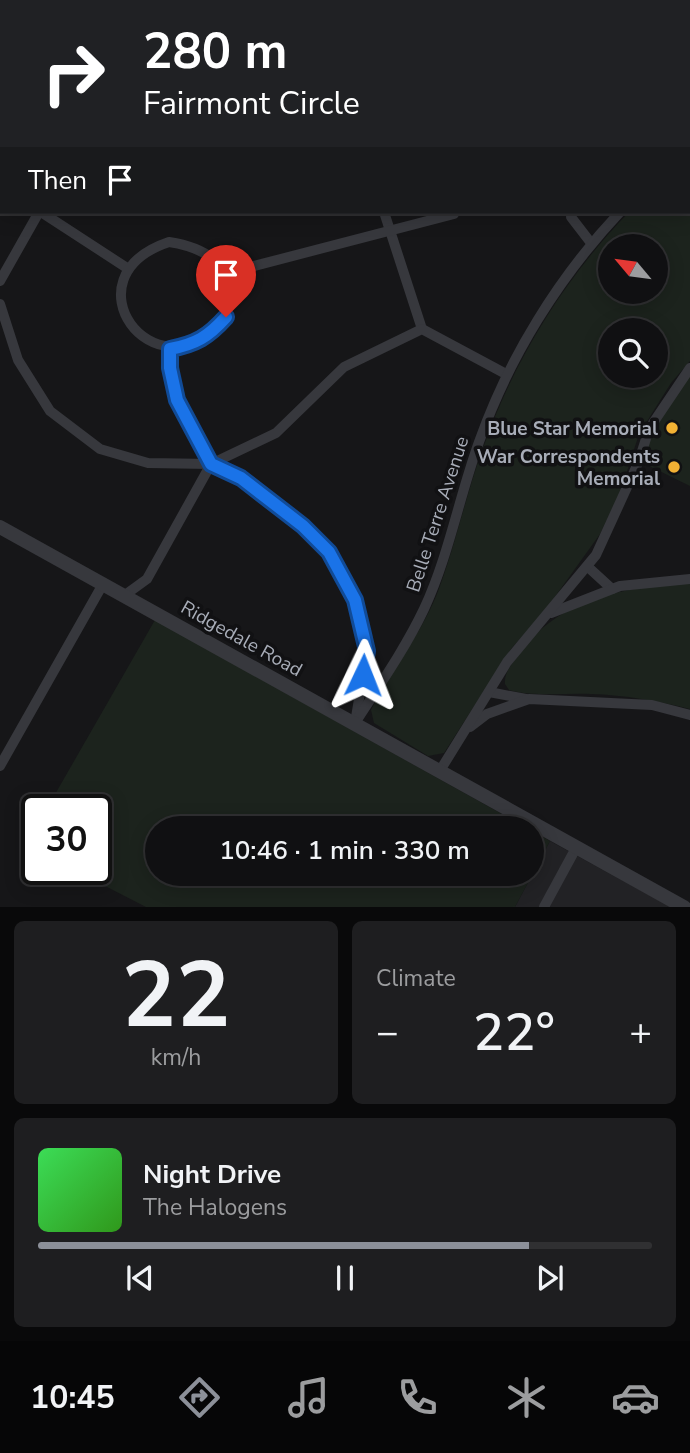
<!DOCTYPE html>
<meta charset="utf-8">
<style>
:root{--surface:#101012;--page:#1e1e20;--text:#f1f3f6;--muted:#9c9d9f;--line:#303032;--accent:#8c9099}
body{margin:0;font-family:"Nunito Sans",sans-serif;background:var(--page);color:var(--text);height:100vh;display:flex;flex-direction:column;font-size:26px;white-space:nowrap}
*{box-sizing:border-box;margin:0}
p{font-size:23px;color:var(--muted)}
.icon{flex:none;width:38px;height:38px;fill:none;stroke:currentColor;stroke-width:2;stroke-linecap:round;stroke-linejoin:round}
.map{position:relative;height:907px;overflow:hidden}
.side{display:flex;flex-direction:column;gap:14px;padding:14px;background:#09090a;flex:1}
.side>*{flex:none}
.top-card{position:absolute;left:0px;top:0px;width:691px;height:214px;box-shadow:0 4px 18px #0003,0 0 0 2px var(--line);background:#202124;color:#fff;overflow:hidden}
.needle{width:46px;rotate:299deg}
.tools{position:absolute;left:598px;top:234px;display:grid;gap:14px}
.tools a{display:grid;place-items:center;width:70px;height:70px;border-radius:50%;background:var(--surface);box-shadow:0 4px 18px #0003,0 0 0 2px var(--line);font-size:35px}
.speed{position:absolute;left:21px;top:794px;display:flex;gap:14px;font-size:35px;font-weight:700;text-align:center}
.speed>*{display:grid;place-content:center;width:91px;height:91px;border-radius:50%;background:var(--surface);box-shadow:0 4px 18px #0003,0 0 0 2px var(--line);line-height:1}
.speed .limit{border:4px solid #111;border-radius:10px;background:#fff;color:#111}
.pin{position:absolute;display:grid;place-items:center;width:60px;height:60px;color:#fff;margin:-72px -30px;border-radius:50% 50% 50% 0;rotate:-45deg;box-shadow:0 0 7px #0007}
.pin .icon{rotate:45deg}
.me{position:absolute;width:77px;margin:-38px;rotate:2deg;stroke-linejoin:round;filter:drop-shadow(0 0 5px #0008)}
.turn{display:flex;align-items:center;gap:24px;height:147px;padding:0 28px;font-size:32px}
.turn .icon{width:91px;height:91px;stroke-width:2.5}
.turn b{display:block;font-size:49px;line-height:60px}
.then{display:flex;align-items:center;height:66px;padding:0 28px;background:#0003;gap:14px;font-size:26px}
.big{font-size:52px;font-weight:600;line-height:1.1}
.side .card{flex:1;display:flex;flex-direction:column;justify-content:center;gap:10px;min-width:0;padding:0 24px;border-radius:10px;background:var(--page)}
.side .dial{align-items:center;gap:0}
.dial b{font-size:91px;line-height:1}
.song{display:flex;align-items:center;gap:21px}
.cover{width:84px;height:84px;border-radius:10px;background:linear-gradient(135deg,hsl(130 70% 55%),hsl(110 70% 35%))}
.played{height:7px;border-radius:4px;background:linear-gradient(90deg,var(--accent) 80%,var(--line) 80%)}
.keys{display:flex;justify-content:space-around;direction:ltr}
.heat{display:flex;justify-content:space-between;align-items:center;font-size:38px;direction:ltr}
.side .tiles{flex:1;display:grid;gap:14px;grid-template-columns:1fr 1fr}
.card:last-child{grid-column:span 2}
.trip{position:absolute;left:145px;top:816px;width:399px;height:70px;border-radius:35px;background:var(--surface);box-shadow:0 4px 18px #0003,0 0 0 2px var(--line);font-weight:600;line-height:70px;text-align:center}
.tab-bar{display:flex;height:112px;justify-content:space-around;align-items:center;background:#060607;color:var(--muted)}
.tab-bar .icon{width:49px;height:49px}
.tab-bar .current{color:var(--accent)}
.tab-bar b{font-size:32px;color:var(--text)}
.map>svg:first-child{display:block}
.built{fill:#222225}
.green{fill:#1c231d;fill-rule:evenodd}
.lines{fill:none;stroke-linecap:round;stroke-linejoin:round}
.minor{stroke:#37383d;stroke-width:10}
.tertiary{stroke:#37383d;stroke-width:14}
.route-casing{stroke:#114b97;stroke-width:18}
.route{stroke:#1a73e8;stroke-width:12}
.poi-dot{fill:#f2b134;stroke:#111113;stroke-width:2.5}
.labels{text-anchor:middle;stroke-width:7;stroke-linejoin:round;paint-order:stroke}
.poi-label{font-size:19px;font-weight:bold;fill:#a8adb8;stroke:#111113;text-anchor:end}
.street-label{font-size:19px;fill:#a8adb8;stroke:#111113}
</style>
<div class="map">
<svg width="690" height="907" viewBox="0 0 690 907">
<rect width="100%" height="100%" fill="#161618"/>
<path class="built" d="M550 841 671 907H515Z"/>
<g class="green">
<path d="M342 0H690V110V2Z"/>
<path d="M690 160V361L671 383 639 434 620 493 600 534 544 612 511 649 444 753 428 756 374 723 371 710C391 670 420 636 437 594 455 547 465 498 482 451 513 362 563 280 629 212H690ZM611 247H656V292H611ZM611 331H656V376H611Z"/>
<path d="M690 368V486L639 461 649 429Z"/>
<path d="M690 583V709C658 701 625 695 591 694 564 693 535 697 509 690L505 684C504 673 511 665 518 656 557 598 625 587 690 583Z"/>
<path d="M155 620 527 828H158V873H532V831L550 841 515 907H146L74 870H96V810H46Z"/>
</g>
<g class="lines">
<g class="minor">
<path d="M329 0 331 2"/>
<path d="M23 2 24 0"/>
<path d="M160 2 161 0"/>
<path d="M0 42 2 39"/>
<path d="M690 149V148"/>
<path d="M0 190H2"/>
<path d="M41 212 127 268"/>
<path d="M384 212 422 329"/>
<path d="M571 217 591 243"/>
<path d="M169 242C202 247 234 263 228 301 227 309 227 316 222 321 154 399 64 277 169 242Z"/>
<path d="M227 273 454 214"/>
<path d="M0 281 39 212"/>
<path d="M0 304 18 360 50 411 100 449 148 463 211 464 276 433 344 367 422 329 506 374"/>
<path d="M170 349V368L177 400 211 464 241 478 303 526 329 552 355 600 367 651 356 717"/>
<path d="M588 567 612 589"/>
<path d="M125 595 147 579 211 464"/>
<path d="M551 613 620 586 690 579"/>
<path d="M489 692 526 699"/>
<path d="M355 723C379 686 405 649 424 609 449 555 459 497 479 442 509 357 559 277 620 212"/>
<path d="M470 727 487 714 529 699 652 705 690 715"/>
<path d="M0 766 103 584"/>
<path d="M441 769 507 662 596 555 639 461 649 429 690 368"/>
<path d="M544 907 576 848"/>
</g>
<path class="tertiary" d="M0 527 684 907"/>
</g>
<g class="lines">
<g class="route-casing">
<path id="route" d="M226 317C208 337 196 344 170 349V368L177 400 211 464 241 478 303 526 329 552 355 600 367 651 363 675"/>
</g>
<use href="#route" class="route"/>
</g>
<g class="poi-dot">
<circle cx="672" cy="428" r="7"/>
<circle cx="674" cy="467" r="7"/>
</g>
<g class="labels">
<g class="poi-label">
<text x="658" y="435">Blue Star Memorial</text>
<text x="660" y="463">War Correspondents<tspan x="660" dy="22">Memorial</tspan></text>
</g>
<g class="street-label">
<text transform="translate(437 514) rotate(-72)" y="7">Belle Terre Avenue</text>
<text transform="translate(242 638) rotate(29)" y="7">Ridgedale Road</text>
</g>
</g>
</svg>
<div class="tools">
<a><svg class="needle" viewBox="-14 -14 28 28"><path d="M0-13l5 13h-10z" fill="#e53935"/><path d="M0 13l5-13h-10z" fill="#9c9d9f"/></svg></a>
<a><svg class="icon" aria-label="search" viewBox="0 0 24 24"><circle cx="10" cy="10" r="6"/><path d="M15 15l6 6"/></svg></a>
</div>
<div class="speed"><div class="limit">30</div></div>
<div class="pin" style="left:226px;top:317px;background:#d93025"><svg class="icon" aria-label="arrive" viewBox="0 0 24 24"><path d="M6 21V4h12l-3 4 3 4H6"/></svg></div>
<svg class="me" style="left:363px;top:675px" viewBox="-20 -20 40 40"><path d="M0-17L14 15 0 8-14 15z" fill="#1a73e8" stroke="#fff" stroke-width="4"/></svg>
<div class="trip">10:46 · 1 min · 330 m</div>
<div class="top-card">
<div class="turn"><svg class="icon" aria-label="right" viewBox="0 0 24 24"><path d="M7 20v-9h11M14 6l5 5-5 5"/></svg><div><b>280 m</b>Fairmont Circle</div></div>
<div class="then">Then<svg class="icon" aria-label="arrive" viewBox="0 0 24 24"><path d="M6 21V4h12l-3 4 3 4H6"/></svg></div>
</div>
</div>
<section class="side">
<div class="tiles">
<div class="card dial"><b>22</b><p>km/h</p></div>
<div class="card"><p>Climate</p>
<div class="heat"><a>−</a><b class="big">22°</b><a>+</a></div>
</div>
<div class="card">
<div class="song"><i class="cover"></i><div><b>Night Drive</b><p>The Halogens</p></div></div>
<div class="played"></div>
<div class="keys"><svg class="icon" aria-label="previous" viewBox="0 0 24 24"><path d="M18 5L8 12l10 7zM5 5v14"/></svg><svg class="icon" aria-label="pause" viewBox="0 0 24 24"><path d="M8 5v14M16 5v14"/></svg><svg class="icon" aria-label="next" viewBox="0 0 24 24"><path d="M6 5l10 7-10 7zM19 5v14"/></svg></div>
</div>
</div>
</section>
<nav class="tab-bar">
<b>10:45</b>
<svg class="icon current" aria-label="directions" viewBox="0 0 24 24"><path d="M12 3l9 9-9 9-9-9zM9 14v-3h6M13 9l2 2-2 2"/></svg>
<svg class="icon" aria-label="music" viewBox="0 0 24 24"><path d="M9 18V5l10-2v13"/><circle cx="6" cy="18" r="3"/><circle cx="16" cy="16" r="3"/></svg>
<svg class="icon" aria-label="phone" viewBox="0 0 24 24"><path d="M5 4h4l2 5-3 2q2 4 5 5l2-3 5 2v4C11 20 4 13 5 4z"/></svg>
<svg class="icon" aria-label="climate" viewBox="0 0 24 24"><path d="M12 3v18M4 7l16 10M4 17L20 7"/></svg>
<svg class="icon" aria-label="car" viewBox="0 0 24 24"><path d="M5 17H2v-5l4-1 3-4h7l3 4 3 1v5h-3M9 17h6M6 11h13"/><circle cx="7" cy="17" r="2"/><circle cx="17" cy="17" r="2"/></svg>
</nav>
